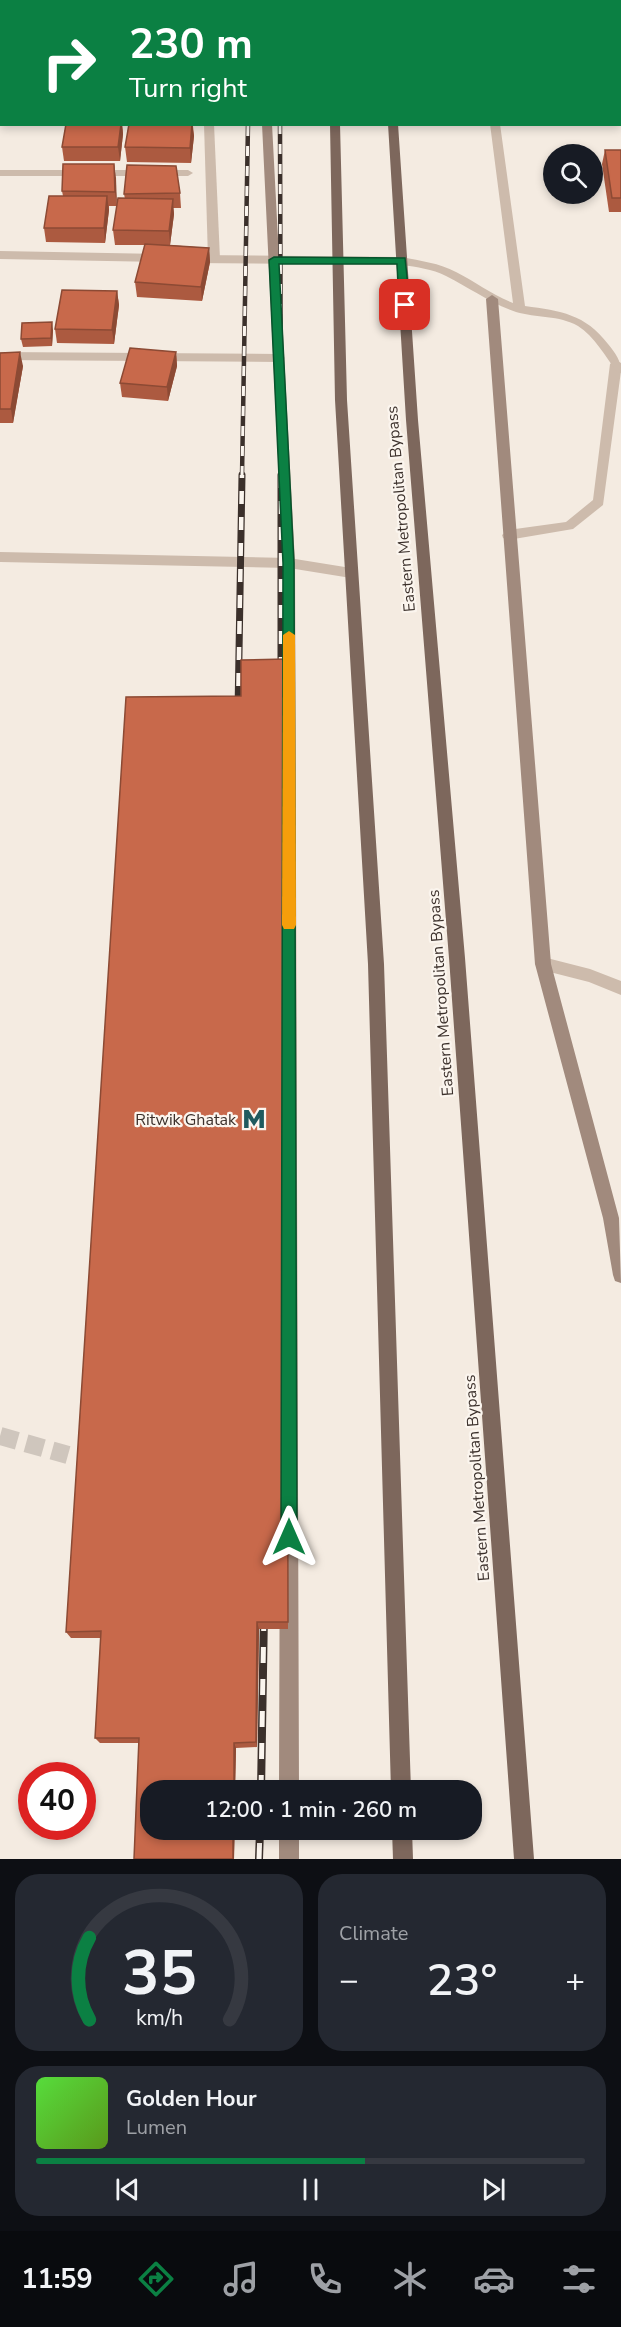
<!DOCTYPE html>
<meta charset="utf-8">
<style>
:root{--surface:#171b24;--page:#242831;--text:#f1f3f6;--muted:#9ea1a6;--line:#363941;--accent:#0b8043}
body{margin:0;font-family:"Nunito Sans",sans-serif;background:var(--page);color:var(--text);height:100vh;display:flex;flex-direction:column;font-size:22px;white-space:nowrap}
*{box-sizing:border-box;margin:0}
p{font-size:20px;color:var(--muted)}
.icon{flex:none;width:33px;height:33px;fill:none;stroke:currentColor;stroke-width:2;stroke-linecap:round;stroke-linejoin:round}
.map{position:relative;height:1859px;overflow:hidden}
.sheet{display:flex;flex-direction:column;gap:15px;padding:15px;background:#0d0f14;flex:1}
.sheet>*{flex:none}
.top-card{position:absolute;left:0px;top:0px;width:621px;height:126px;box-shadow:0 3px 9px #0003;background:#0b8043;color:#fff;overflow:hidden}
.tools{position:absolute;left:543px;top:144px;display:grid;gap:12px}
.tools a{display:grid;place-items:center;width:60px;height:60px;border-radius:50%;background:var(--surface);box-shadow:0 3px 9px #0003;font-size:30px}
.speed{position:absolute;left:18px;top:1762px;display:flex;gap:12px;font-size:30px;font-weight:700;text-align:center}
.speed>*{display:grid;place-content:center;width:78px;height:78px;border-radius:50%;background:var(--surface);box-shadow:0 3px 9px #0003;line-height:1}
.speed .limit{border:9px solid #d22;background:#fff;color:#111}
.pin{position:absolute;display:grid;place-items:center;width:51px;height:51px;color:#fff;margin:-26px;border-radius:12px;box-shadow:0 3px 9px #0006}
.me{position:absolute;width:66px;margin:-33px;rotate:0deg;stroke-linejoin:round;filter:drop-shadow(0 0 4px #0008)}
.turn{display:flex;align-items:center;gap:21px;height:126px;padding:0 30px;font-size:27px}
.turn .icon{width:78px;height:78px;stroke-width:2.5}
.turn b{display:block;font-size:42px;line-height:51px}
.big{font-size:45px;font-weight:600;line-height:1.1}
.sheet .card{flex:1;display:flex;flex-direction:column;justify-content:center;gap:9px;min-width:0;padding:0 21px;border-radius:24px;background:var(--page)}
.sheet .dial{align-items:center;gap:0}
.dial svg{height:156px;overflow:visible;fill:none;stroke:var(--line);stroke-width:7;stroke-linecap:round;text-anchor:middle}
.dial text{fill:var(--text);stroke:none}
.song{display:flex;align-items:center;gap:18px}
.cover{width:72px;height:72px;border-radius:9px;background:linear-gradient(135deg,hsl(110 70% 55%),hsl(90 70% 35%))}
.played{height:6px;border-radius:3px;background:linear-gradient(90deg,var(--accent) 60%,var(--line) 60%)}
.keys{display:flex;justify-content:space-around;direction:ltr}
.heat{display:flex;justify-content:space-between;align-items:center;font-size:33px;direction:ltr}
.sheet .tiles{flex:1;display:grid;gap:15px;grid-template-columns:1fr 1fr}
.card:last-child{grid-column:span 2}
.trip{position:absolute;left:140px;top:1780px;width:342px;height:60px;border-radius:24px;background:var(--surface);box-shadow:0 3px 9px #0003;font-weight:600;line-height:60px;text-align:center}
.tab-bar{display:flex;height:96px;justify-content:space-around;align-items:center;background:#090b0e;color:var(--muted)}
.tab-bar .icon{width:42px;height:42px}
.tab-bar .active{color:var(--accent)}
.tab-bar b{font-size:27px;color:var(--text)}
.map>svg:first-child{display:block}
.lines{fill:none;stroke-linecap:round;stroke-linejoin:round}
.street-tunnel{stroke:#cfc6bd;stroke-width:18;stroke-dasharray:18 9;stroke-linecap:butt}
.lane{fill:#cdbbac;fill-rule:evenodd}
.street{fill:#cdbbac;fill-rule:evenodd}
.secondary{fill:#a18a7d;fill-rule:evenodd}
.primary{fill:#7d675c;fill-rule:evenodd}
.rail-far2-casing{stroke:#3b302b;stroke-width:4.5}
.rail-far1-casing{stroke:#3b302b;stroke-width:7}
.rail-casing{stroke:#3b302b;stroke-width:8}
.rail-far2{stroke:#fbf5ee;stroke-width:3;stroke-dasharray:10;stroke-linecap:butt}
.rail-far1{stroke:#fbf5ee;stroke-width:4.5;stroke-dasharray:13;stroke-linecap:butt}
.rail{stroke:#fbf5ee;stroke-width:5;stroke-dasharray:16;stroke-linecap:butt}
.wall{fill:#ac5a40}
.shaded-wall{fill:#8c4a34}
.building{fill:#c8694b;stroke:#8c4a34;stroke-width:1.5}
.route{fill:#0b8043;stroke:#07532c;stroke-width:1.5}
.slow{fill:#f59e0b}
.labels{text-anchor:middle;stroke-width:4.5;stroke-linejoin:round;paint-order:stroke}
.street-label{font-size:16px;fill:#3b302b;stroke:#fbf5ee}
.poi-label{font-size:16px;fill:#3b302b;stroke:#fbf5ee;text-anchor:end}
</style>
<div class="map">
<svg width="621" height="1859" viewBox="0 0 621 1859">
<rect width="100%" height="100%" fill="#f4ebe1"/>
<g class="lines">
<path class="street-tunnel" d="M0 1436 68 1455"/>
<g class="lane">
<path d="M204 124H214L220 259 214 263 208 259Z"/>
<path d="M616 360 621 363V371L603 505 573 529 508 540 503 538 502 535 508 530 566 522 593 500 610 364Z"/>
<path d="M543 957 590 969 621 981V995L589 982 538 969 535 964 538 959Z"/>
</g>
<g class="street">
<rect x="198" y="0" width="10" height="2"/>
<path d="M249 0H267L247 2Z"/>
<rect x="480" y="0" width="10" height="2"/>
<rect x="620" y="7" width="1" height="13"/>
<path d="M2 32V39H0V33Z"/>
<rect x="0" y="61" width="2" height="6"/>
<rect x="620" y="64" width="1" height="6"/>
<path d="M490 124H500L525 306C561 311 585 314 608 344 616 354 621 360 621 373L617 372C606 357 594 336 578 326 559 315 536 318 516 312 490 303 470 288 446 276 432 269 417 267 402 265L191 263 185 259 191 255 402 257C421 261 439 263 456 272 476 282 492 295 513 303Z"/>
<path d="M0 170H188L193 173 188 176H0Z"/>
<path d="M0 251 161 254 167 258 161 262 0 259Z"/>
<path d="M0 352 279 354 285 358 279 362 0 360Z"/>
<path d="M0 552 289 558 351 568 357 573 351 578 289 568 0 562Z"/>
</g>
<g class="secondary">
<rect x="256" y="0" width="10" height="2"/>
<path d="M262 124H272L295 563 299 1791H279L283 563Z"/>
<path d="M492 295 498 299 551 964 619 1218 621 1283 615 1281 613 1275 603 1218 535 964 486 299Z"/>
<rect x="279" y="1830" width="20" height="29"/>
</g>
<g class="primary">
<rect x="326" y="0" width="10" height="2"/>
<rect x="381" y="0" width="10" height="2"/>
<path d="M330 124H340L347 400 384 964 411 1791H391L368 964 335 400Z"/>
<path d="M388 124H398L418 420 465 958 534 1859H514L449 958 406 420Z"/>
<path d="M392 1830H412L413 1859H393Z"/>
</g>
<g class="rail-far2-casing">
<g id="rail-far2">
<path d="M280 124 281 476"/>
<path d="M242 476 248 124"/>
</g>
</g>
<g class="rail-far1-casing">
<g id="rail-far1">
<path d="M281 475V676"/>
<path d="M238 712 242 475"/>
</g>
</g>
<g class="rail-casing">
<g id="rail">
<path d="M261 1791 264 1612"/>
<path d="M259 1859 260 1830"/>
</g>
</g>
<use href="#rail-far2" class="rail-far2"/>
<use href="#rail-far1" class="rail-far1"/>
<use href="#rail" class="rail"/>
</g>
<g class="wall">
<path d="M66 124H122L123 134 120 161H64L62 147Z"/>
<path d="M129 124H195V126H193L194 136 191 163 127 162 125 147Z"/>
<path d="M605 150H621V212H609L602 164Z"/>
<path d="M114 164 117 206 125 199 124 194 180 193 181 208H173L174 214 170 245 209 248 210 262 202 301 137 297 135 282 145 245H115L113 230 117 206H109V210L105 243 46 242 44 228 63 196 62 191Z"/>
<path d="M117 291 119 305 114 344 57 343 55 329Z"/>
<path d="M53 330 52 346 23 347 21 339Z"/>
<path d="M176 352 177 366 168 401 122 397 120 383Z"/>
<path d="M0 353 23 366 13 423H0Z"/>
<path d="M286 678 288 1629H259L257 1747 236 1748 235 1791H150L139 1743H100L95 1738 101 1638H71L66 1632 241 696Z"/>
</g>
<g class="shaded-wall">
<path d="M121 124H122L123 134 120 161 118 147Z"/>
<path d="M192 124 194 136 191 163 190 148Z"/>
<path d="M114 164 116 178 117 206 115 192Z"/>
<path d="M107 196 109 210 105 243 104 228Z"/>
<path d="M173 199 174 214 170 245 169 231Z"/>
<path d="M209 248 210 262 202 301 201 287Z"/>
<path d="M117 291 119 305 114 344 112 330Z"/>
<path d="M52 322 53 330 52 346 51 338Z"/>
<path d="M20 352 23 366 13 423 11 409Z"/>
<path d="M176 352 177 366 168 401 167 387Z"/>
<path d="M257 1622 259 1629 257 1747 256 1742Z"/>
<path d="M234 1743 236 1748 235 1791H234Z"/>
<path d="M233 1830H235L234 1859H233Z"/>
</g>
<g class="building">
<path d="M66 124H121L118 147H62Z"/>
<path d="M129 124H192L190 148 125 147Z"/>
<path d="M605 150H621V198H612Z"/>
<path d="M63 164H114L115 192 62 191Z"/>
<path d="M127 165 176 166 180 193 124 194Z"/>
<path d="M49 196H107L104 228H44Z"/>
<path d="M118 198 173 199 169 231 113 230Z"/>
<path d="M145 244 209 248 201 287 135 282Z"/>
<path d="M62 290 117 291 112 330 55 329Z"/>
<path d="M52 322 51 338 21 339 22 323Z"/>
<path d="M130 348 176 352 167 387 120 383Z"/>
<path d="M20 352 11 409H0V353Z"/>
<path d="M286 659 288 1622H257L256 1742 234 1743V1791H150V1830H233V1859H134L139 1738H95L101 1631 66 1632 126 697 241 696V660Z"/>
</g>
<path class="route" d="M274 257 405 258 410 305 405 308 399 305 397 264H279L294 563 297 1537 295 1543 289 1545 283 1543 281 1537 283 563 269 260Z"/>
<path class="slow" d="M289 631 295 635 296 925 294 929H284L282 925 283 635Z"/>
<defs>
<g id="metro-bare" transform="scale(1.8)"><path d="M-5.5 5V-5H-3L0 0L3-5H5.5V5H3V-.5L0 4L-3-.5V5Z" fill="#1f5a5e" stroke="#fbf5ee" stroke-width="2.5" paint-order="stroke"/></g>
</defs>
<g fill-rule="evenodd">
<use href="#metro-bare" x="254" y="1119"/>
</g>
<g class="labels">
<g class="street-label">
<text transform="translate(400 509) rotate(-95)" y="6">Eastern Metropolitan Bypass</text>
<text transform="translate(440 993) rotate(-94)" y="6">Eastern Metropolitan Bypass</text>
<text transform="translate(476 1478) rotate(-94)" y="6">Eastern Metropolitan Bypass</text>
</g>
<g class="poi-label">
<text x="236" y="1125">Ritwik Ghatak</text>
</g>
</g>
</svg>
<div class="tools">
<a><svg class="icon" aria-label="search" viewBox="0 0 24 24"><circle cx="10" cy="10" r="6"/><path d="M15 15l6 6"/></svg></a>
</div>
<div class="speed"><div class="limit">40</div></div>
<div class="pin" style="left:405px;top:305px;background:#d93025"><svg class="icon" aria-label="arrive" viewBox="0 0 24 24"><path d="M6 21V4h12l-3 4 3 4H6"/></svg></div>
<svg class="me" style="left:289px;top:1537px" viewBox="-20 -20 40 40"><path d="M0-17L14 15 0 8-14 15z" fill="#0b8043" stroke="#fff" stroke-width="4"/></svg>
<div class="trip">12:00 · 1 min · 260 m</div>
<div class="top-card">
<div class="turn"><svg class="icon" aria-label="right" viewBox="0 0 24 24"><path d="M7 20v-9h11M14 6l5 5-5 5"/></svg><div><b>230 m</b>Turn right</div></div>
</div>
</div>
<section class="sheet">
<div class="tiles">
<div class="card dial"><svg viewBox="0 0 100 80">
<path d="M14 69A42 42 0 1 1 86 69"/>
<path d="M14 69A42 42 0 0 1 14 27" stroke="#0b8043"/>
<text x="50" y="56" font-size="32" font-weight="700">35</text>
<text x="50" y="72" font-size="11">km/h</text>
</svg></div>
<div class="card"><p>Climate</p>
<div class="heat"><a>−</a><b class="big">23°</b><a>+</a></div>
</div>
<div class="card">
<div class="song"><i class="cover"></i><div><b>Golden Hour</b><p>Lumen</p></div></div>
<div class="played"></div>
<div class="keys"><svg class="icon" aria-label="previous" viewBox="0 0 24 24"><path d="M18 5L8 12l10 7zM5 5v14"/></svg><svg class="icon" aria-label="pause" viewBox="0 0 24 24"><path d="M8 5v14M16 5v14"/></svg><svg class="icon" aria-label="next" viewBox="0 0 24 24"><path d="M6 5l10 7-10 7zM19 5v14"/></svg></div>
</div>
</div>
</section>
<nav class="tab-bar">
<b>11:59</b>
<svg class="icon active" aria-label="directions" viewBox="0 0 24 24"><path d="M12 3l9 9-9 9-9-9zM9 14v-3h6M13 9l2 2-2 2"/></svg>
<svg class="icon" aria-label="music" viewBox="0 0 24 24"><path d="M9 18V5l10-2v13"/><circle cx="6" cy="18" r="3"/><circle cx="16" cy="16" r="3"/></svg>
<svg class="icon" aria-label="phone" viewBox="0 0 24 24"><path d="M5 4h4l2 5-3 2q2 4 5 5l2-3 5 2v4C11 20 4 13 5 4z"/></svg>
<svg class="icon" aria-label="climate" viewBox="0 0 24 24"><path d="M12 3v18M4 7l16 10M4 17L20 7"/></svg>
<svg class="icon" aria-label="car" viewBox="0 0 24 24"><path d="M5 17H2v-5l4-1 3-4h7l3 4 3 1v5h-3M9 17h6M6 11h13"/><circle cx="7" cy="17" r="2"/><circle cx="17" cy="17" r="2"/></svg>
<svg class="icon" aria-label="filters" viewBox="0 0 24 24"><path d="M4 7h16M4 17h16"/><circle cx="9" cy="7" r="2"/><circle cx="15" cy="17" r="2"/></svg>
</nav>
